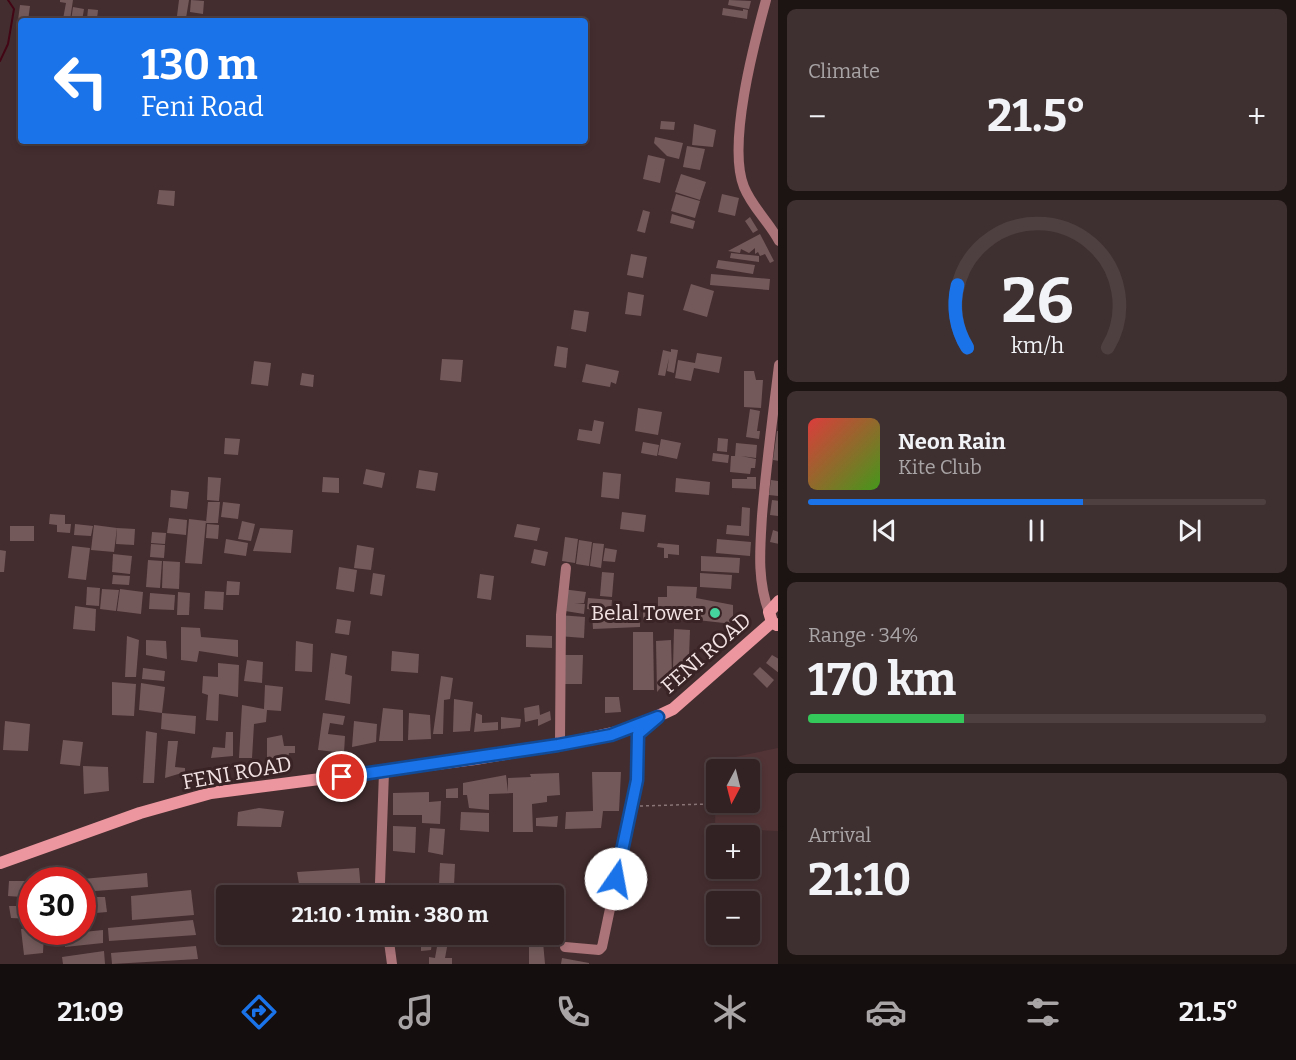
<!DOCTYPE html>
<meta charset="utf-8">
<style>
:root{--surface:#332223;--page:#3e2f30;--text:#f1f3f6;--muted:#a9a4a6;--line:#4e3f41;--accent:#1a73e8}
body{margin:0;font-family:Bitter,serif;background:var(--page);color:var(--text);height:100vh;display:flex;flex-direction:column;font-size:22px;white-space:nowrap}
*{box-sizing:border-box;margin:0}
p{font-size:20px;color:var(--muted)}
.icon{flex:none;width:33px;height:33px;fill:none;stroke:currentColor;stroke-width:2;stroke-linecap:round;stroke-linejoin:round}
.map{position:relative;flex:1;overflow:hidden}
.drawer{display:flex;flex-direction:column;gap:9px;padding:9px;background:#1c1313;width:518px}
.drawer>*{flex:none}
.guide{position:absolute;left:18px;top:18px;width:570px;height:126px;border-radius:6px;box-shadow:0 3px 9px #0003,0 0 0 2px var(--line);background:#1a73e8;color:#fff;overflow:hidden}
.needle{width:39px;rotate:187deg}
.buttons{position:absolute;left:706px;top:759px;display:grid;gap:12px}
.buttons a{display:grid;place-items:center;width:54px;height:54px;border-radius:6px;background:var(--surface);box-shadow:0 3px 9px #0003,0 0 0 2px var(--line);font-size:30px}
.speed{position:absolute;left:18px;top:867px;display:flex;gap:12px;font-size:30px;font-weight:700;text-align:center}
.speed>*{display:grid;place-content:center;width:78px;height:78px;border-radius:50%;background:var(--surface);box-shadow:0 3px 9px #0003,0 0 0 2px var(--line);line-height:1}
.speed .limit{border:9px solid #d22;background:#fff;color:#111}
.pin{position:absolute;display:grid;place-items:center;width:51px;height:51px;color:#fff;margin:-26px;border:3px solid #fff;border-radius:50%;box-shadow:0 2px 6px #0007}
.me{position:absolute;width:66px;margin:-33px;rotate:12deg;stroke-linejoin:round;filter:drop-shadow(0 0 4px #0008)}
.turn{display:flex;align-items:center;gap:21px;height:126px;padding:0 24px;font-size:27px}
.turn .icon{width:78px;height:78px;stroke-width:2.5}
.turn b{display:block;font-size:42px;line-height:51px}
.big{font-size:45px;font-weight:700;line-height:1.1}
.drawer .card{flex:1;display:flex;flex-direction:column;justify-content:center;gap:9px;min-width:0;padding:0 21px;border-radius:9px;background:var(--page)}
.drawer .dial{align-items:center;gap:0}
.dial svg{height:156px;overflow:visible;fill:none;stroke:var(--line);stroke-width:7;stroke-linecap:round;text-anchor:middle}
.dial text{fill:var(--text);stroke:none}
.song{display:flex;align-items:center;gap:18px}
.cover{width:72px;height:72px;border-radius:9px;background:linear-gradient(135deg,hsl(0 70% 55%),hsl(100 70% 35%))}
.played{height:6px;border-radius:3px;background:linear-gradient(90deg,var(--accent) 60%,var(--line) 60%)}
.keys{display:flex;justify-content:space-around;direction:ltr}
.heat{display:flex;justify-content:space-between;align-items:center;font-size:33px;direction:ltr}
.charge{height:9px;border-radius:4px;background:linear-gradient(90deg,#34c759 34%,var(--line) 0)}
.trip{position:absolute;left:216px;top:885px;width:348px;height:60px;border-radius:6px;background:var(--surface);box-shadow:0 3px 9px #0003,0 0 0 2px var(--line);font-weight:700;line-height:60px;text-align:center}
.tab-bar{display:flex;height:96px;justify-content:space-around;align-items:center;background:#140e0e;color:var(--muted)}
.tab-bar .icon{width:42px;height:42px}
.tab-bar .selected{color:var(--accent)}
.tab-bar b{font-size:27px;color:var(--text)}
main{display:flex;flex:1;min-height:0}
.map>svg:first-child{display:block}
.built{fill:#523436;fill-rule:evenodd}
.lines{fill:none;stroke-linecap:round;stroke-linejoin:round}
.stream{stroke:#430615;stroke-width:2}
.building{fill:#73595a}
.path{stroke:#897476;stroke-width:1.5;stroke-dasharray:3 3;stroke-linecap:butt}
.street{stroke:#aa7479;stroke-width:10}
.secondary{stroke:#ec979f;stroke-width:12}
.route-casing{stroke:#114b97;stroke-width:15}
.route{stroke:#1a73e8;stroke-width:10}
.poi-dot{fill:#46d49e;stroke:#392325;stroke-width:2}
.labels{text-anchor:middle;stroke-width:6;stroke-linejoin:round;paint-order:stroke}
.poi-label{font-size:21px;fill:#f2e2e3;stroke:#392325;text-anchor:end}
.street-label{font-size:21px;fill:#f2e2e3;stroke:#392325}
</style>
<main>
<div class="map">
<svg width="779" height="964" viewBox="0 0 779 964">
<rect width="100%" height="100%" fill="#442d2f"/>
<path class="built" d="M778 748V831L715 828 716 761ZM717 770H750V802H717Z"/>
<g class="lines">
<path class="stream" d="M0 61 8 44 14 9 8 0"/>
</g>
<g class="building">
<path d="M60 0H73L70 20 63 19 66 3 60 2Z"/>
<path d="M179 0H189L186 18 177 16Z"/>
<path d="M191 0 204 1 203 14 190 12Z"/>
<path d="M729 0 751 1 749 9 728 5Z"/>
<path d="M20 5 30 6 28 21H21V28H17Z"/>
<path d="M73 7 84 9 82 21H71Z"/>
<path d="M723 8 743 11V9L748 10 747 19 722 15Z"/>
<path d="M88 9 98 10 97 19 84 21V18L87 19Z"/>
<path d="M661 121 675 122 674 130 660 129Z"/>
<path d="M694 124 716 130 713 147 692 145Z"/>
<path d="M655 137 683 143 679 159 667 156 654 143Z"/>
<path d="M687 146 705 149 700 170 683 167Z"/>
<path d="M648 155 665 159 660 183 643 179Z"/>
<path d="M681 174 706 182 700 200 675 192Z"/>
<path d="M159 190 175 191 174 206 157 204Z"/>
<path d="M676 194 700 201 695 218 671 211Z"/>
<path d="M722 194 739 198 735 216 718 212Z"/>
<path d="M643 210 650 212 645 233 637 231Z"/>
<path d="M672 214 695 221 693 229 670 223Z"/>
<path d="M750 217 758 230 753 233 745 221Z"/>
<path d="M760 234 774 261 770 263 765 254 760 256 758 252 755 254V248L749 253 741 249 740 253 728 251Z"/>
<path d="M731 253 759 256V262L730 258Z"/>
<path d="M631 254 647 257 643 278 627 275Z"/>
<path d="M718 260 755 265 753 274 716 268Z"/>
<path d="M711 274 770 279 769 290 710 285Z"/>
<path d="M691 284 714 291 707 317 683 310Z"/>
<path d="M628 292 644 295 641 316 625 314Z"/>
<path d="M574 310 589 312 586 332 571 329Z"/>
<path d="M557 346 568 348 566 368 554 366Z"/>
<path d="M671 349 678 350 674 373 667 371 669 358 665 376 658 375 663 350 671 352Z"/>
<path d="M697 353 722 357 719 373 694 368 691 381 675 378 678 360 695 363Z"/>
<path d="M442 359 463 360 461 382 440 380Z"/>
<path d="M254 361 271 363 268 386 251 384Z"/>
<path d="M586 364 619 371 616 384 611 382 610 387 582 382Z"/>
<path d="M744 371H754L756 380H763L761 408 744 407Z"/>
<path d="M302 373 314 375 313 387 300 385Z"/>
<path d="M638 408 662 412 658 435 635 431Z"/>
<path d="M750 409 760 411 757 431H760L759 439 746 437Z"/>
<path d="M594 420 604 422 600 444 577 440 579 429 592 431Z"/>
<path d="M777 431H779V461L773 460Z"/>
<path d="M225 438 240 439 238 455 224 454Z"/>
<path d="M718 438 728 439 727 452 717 451Z"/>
<path d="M661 439 681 443 677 459 658 455Z"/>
<path d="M643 442 659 445 657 456 641 453Z"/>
<path d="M736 443 757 445 756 458 741 456 756 459 755 468H751L750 474 730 472 731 456H735Z"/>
<path d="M713 453 729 455 728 463 712 461Z"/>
<path d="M366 469 385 473 382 488 363 484Z"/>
<path d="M419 470 438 473 435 491 416 488Z"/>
<path d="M603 472 621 474 619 499 601 497Z"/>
<path d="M208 477 221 478 219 501 207 500Z"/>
<path d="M323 477 339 478V493L322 492Z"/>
<path d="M747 477H756V489L732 488V479H747Z"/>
<path d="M676 478 710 482 709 495 675 492Z"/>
<path d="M771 480 779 481V496L769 495Z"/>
<path d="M171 490 189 492 187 509 170 507Z"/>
<path d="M772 500 779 501 778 516 770 515Z"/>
<path d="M208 502H220L218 523H206Z"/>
<path d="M223 502 240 504 238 519 221 517Z"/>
<path d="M742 507 750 508 749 536 726 534 727 525 741 526Z"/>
<path d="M622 512 646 515 644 532 620 529Z"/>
<path d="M50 514 65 515V524H71L70 533 57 532V525L49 524Z"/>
<path d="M169 518 187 520 186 535 167 533Z"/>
<path d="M189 519 206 521 202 564 185 563Z"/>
<path d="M242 521 255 524 251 541 238 539Z"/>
<path d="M75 524 93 526 91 536 74 535Z"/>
<path d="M207 524 219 525 218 539 206 538Z"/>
<path d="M517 524 540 528 537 541 514 537Z"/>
<path d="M94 525 117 528 114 552 91 550Z"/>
<rect x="10" y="526" width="24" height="15"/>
<path d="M117 528 135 529 134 545 116 544Z"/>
<path d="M260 528 293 530 291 553 253 551Z"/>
<path d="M773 530 779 532V544L770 542Z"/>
<path d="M152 532 166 533 165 544 151 543Z"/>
<path d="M565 537 578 539 575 563 562 561Z"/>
<path d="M226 539 248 543 246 556 224 553Z"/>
<path d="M717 539 751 542 750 556 716 553Z"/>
<path d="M579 540 592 542 589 566 576 564Z"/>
<path d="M593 543 604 544 601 568 590 566Z"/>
<path d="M658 543 679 545V555L668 554V558H664V548L657 547Z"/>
<path d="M151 544 165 545 164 558 150 557Z"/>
<path d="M357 545 374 548 371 570 354 568Z"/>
<path d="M72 546 90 548 86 580 68 578Z"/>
<path d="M605 548 617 550 615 562 603 561Z"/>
<path d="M534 549 548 552 545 566 531 563Z"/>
<path d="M0 550 6 551 4 572H0Z"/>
<path d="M113 554 132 556 130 574 112 572Z"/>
<path d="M701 556 740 558 739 573 701 571Z"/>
<path d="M148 560 162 561 160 588 146 587Z"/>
<path d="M163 561 180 562 179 589 162 588Z"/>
<path d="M339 567 357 570 354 592 336 589Z"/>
<path d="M602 572 614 573 612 597 600 596Z"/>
<path d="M373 573 385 575 382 596 370 594Z"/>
<path d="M700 573 732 575 731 589 700 587Z"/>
<path d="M480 574 494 576 491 600 477 598Z"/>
<path d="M113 575 130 576 129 585 112 584Z"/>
<path d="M227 581 240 582 239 595H226Z"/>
<path d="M667 586 697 587 696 598 733 605V624L697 620V608L696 621 666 620 667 607H658V597H667Z"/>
<path d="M87 587 100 588 99 606 86 605Z"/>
<path d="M102 589 119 590 116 611 100 609Z"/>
<path d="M120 589 143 592 141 614 117 611Z"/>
<path d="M562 589 586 592 584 603H575L585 604 584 614 559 610Z"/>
<path d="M205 591 224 592 223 610 204 609Z"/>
<path d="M178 592 190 593 189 615H177Z"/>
<path d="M150 593 175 595 174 610 149 609Z"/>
<path d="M588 598 612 600 611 611 640 610V627L593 629 592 612H608L587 609Z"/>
<path d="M75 606 96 609 95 631 73 629Z"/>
<rect x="643" y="609" width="10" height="11"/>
<path d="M559 615 585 617 584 638 558 636Z"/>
<path d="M337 619 351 621 349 635 335 633Z"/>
<path d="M181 627 200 628 201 637 238 640V657L199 651 197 662 181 660Z"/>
<path d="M674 629 690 630 689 657 673 668Z"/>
<path d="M633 632H653L654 690H633Z"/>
<path d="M526 635 552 636V648L526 647Z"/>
<path d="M127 636 139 640 136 677H125Z"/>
<path d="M146 640 166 641 167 659 146 655Z"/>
<path d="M671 640 672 675 657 692 656 641Z"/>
<path d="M296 641 313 644 312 672 295 671Z"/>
<path d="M392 651 419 654 418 673 391 671Z"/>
<path d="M331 653 347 656 345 674 352 676 350 704 325 700Z"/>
<path d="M560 655H583L582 684H562Z"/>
<path d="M772 655 779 659V673L766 663Z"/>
<path d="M247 660 263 662 262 683 244 681Z"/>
<path d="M218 663 239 665 238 697 219 694 218 721 206 720 208 695 202 693 203 676 218 677Z"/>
<path d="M760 667 774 680 767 688 753 674Z"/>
<path d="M143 668 165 671 164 681 142 679Z"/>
<path d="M441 676 453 678 450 699 444 700 443 734H433Z"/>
<path d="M112 682 136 684 134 716 112 715Z"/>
<path d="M141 683 165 687 162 713 196 716 195 734 161 729 162 713 139 710Z"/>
<path d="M265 685 283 687 281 711 267 710 266 722 254 724 252 758H239L242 705 264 709Z"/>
<path d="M605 697H619L621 712 605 713Z"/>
<path d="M454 699 473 702 470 731 453 732Z"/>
<path d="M539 705 540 715 550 711 551 720 538 726V719L525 722 524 708Z"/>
<path d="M383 708 403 710V741H379Z"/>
<path d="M323 713 345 716 343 725 330 723 328 734 345 736 344 753 318 750Z"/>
<path d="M409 713 430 715 431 739 408 740Z"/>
<path d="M476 713 482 715V723L498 722V730L474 732Z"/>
<path d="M501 717 521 719 520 727 501 729Z"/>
<path d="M5 721 30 724 28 751 3 750Z"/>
<path d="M354 721 377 724 376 742 352 747Z"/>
<path d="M146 731 157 733 154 783H143Z"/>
<path d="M226 732H233V756L211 758 213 747 225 748Z"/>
<path d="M282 735 284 746H295V753H289L288 758H267V738Z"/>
<path d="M63 740 83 742 80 766 60 764Z"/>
<path d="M168 741H178L175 767 185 768V772L165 778Z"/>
<path d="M83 766 108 767 109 791 84 794Z"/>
<path d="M592 772H621L619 811H603L601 828 565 829 566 812 593 811Z"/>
<path d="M559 773 560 795 547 796V802L532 804 533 832H513V793L489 794V810L469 808 467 795H463V783L506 775 508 792V778L531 777 530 774Z"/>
<path d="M458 788V798H446V789Z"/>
<path d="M429 792V802L441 801 440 824 422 823V815H393V793Z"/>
<path d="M259 808 284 811 281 827 237 826 238 812Z"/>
<path d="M461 812 489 813V832L460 830Z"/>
<path d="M558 816 557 827 536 826V818Z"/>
<path d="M393 826 416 827 415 853 393 851Z"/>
<path d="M430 828 445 829 443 855 428 852Z"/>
<path d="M440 863 455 864 454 886 439 885Z"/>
<path d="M359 868 361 891 301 896 297 872Z"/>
<path d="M147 873 148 887 82 892V880H72Z"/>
<path d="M9 881H32V896H30L32 919 11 918 9 906H21L22 897 8 896Z"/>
<path d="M532 886 545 889 544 896H530Z"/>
<path d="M191 890 194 915 132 920 131 896Z"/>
<path d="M94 897H105L107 912 96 913Z"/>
<path d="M193 920 196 935 109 941 108 928Z"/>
<path d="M32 928V932H44L43 953 24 955 21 929Z"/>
<path d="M103 930V943L65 947 64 934Z"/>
<path d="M421 935H433L431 950 421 951Z"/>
<path d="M438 941 448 942 445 958H452V964H429V957L435 958Z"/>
<path d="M543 942 545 964H529V944Z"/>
<path d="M196 946 198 959 112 964 111 953Z"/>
<path d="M104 951 105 964H63L62 957Z"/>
<path d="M562 958 589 963V964H561Z"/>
</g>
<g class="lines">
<path class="path" d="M640 806 709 804"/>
<g class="street">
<path d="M766 0C754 44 727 145 744 187 752 207 769 222 779 241"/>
<path d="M769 612C757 580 760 549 762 516 766 466 773 415 779 365"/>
<path d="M560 740 561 615 566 568"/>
<path d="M382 896 380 883 384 772"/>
<path d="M388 934 392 964"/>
<path d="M565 947 599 950 602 947 637 780V738L641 730 651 722"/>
</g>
<g class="secondary">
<path d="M777 625 772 622 769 612 779 601"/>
<path d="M0 863 140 813 211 793 475 759 558 745 630 729 673 709 772 622"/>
</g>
</g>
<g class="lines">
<g class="route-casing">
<path id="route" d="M342 777 558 745 611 735 658 717 638 734 637 780 616 879"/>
</g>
<use href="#route" class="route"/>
</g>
<circle class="poi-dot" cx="715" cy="613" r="6"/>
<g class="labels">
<g class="poi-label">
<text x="703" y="620">Belal Tower</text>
</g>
<g class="street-label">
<text transform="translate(706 653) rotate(-41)" y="7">FENI ROAD</text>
<text transform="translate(237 773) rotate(-10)" y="7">FENI ROAD</text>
</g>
</g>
</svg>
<div class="buttons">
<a><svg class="needle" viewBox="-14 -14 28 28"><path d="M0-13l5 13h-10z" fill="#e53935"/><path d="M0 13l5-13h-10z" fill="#a9a4a6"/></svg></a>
<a>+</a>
<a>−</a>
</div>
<div class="speed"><div class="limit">30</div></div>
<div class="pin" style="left:342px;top:777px;background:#d93025"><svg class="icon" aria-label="arrive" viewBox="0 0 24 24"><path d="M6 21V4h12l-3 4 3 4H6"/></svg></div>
<svg class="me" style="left:616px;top:879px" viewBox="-20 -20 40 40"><circle r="19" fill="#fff"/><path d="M0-13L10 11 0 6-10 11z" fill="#1a73e8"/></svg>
<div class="trip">21:10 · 1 min · 380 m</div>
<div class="guide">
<div class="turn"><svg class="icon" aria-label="left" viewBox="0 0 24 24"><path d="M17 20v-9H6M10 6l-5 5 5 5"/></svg><div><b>130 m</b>Feni Road</div></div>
</div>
</div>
<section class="drawer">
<div class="card"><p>Climate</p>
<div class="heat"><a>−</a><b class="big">21.5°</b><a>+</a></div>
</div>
<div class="card dial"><svg viewBox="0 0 100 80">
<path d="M14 69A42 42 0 1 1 86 69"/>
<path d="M14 69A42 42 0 0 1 9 37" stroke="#1a73e8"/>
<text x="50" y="56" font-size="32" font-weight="700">26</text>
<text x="50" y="72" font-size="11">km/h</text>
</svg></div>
<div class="card">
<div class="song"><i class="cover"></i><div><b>Neon Rain</b><p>Kite Club</p></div></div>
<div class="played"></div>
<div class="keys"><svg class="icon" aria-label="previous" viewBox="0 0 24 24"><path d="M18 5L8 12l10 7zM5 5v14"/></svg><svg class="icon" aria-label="pause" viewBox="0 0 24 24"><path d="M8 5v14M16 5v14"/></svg><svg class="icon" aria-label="next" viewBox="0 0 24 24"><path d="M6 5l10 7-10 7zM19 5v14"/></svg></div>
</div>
<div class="card"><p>Range · 34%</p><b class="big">170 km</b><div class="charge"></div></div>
<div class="card"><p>Arrival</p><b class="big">21:10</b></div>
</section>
</main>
<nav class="tab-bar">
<b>21:09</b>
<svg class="icon selected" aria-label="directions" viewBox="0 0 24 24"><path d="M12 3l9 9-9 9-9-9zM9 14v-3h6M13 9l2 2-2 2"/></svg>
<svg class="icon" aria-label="music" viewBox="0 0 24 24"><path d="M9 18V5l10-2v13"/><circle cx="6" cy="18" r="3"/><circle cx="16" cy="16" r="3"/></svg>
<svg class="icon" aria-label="phone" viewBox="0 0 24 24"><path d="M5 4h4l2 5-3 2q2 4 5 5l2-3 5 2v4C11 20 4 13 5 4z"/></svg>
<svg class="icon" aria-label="climate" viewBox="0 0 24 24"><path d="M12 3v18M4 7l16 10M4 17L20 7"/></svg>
<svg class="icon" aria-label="car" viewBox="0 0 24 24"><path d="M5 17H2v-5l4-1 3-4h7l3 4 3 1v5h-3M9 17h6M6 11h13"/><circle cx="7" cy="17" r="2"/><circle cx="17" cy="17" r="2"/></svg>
<svg class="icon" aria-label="filters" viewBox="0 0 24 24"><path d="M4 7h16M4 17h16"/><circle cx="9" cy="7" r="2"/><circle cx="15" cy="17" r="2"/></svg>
<b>21.5°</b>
</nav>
